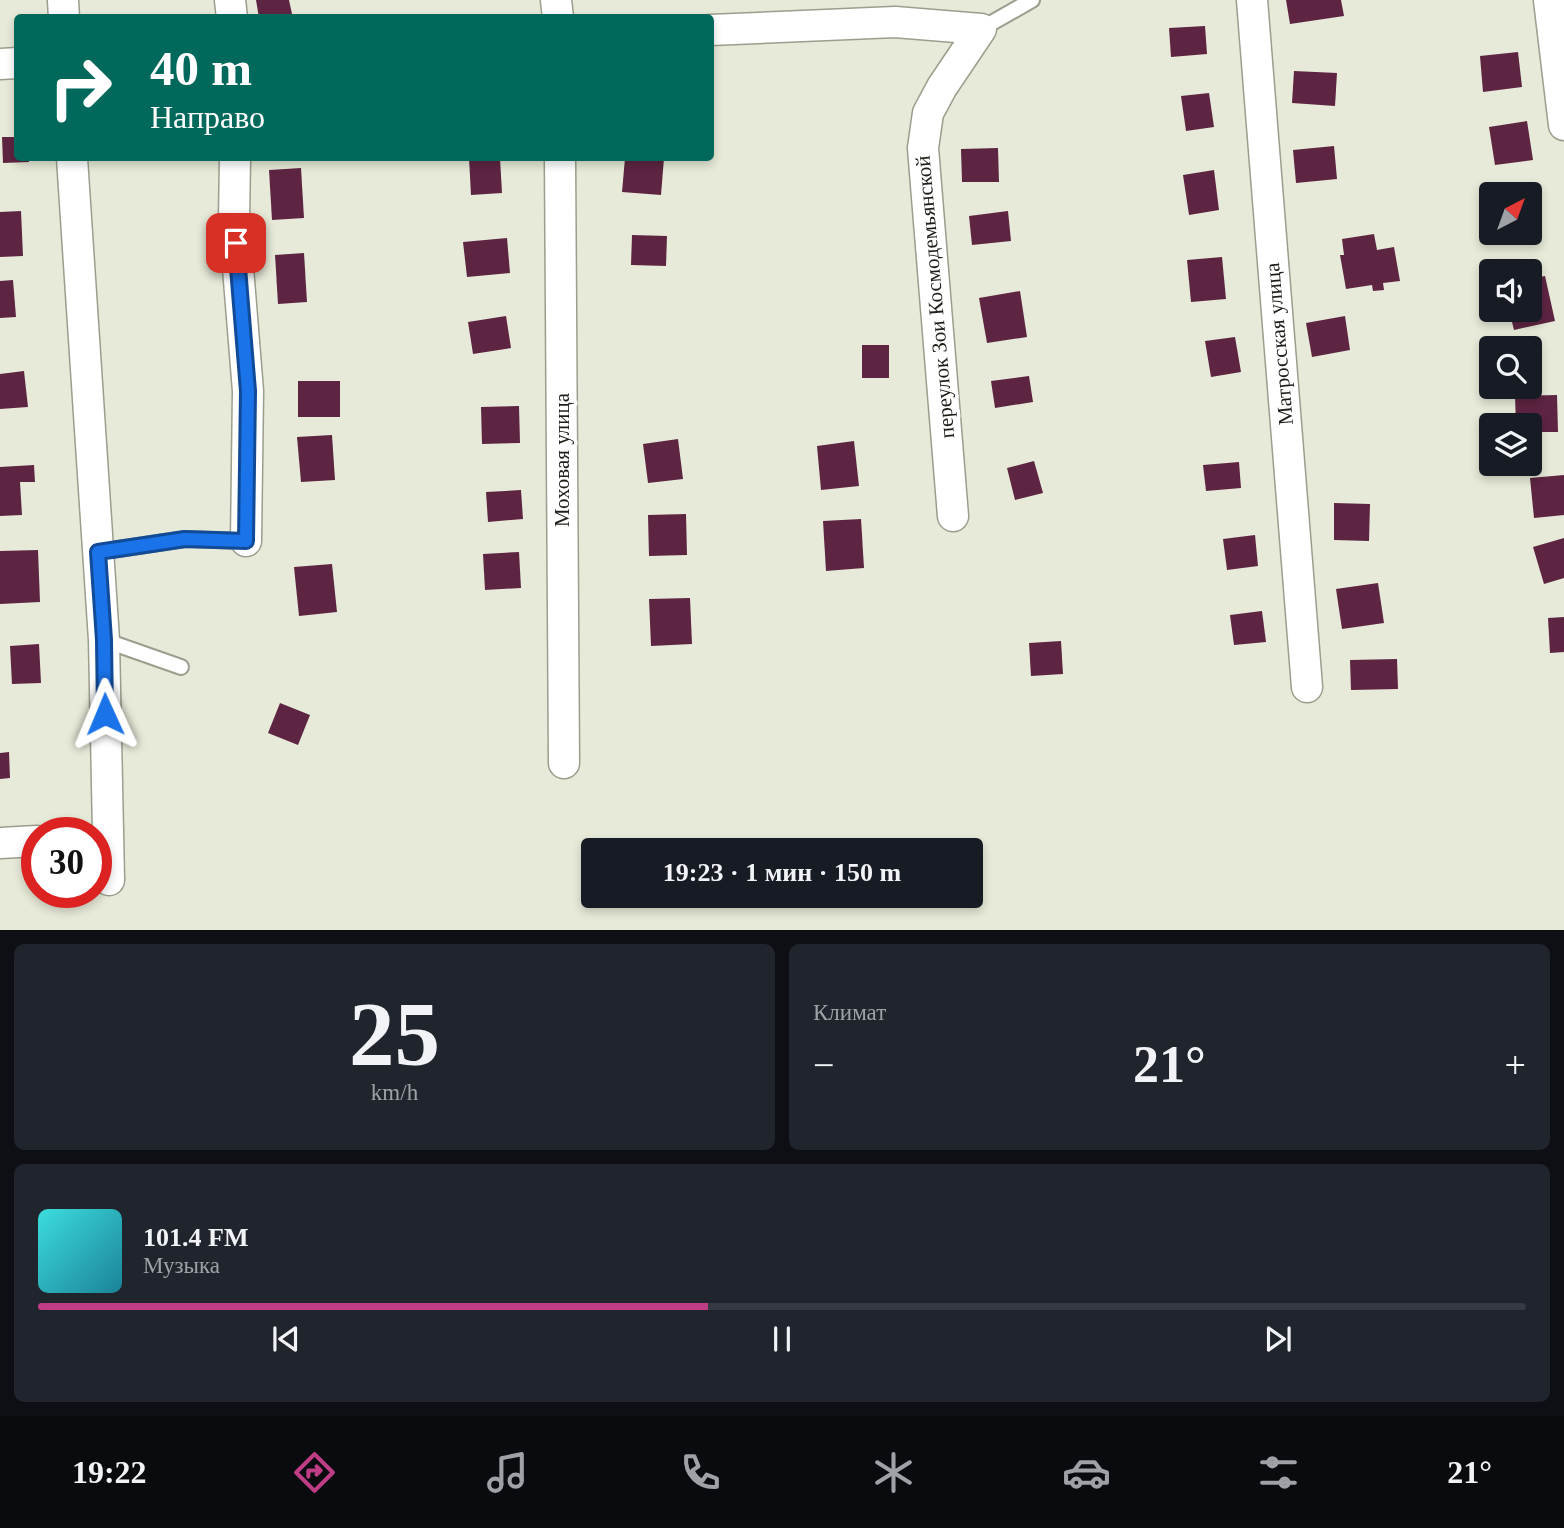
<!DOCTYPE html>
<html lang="ru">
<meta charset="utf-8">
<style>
:root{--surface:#171b24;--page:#20242c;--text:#f1f3f6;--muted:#9ea1a6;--line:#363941;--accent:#bf3d84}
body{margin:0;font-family:"Times New Roman",serif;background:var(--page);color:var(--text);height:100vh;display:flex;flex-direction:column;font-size:26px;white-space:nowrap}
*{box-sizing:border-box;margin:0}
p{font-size:23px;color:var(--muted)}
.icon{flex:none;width:38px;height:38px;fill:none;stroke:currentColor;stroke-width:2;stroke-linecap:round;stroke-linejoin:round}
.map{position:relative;height:930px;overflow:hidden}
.sheet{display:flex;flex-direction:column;gap:14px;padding:14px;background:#0d0f14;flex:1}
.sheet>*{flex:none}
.top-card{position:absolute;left:14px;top:14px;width:700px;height:147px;border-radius:7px;box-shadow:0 4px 10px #0003;background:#00695c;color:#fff;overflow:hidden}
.needle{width:46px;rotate:41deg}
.controls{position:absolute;left:1479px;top:182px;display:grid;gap:14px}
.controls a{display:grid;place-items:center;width:63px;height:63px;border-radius:7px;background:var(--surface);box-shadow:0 4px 10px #0003;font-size:35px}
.speed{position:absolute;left:21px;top:817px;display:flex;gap:14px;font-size:35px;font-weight:700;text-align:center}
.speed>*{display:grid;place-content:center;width:91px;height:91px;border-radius:50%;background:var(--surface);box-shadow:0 4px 10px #0003;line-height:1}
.speed .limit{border:10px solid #d22;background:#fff;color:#111}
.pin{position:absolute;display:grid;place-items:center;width:60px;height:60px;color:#fff;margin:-30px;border-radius:14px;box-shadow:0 4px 10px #0006}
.me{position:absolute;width:77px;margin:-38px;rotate:359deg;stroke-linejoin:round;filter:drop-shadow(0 0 5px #0008)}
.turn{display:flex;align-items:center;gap:24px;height:147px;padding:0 21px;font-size:32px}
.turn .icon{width:91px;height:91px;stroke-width:2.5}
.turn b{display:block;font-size:49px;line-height:60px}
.big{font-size:52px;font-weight:700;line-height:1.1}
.sheet .card{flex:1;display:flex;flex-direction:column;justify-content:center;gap:10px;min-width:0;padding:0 24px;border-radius:10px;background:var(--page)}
.sheet .dial{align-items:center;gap:0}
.dial b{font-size:91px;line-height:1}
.song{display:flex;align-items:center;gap:21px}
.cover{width:84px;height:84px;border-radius:10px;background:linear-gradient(135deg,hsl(180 70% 55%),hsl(190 70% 35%))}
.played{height:7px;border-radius:4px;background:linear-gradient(90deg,var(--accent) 45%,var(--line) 45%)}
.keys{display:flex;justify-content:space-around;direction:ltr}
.heat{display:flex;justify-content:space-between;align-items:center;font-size:38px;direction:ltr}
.sheet .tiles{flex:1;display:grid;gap:14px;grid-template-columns:1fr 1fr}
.card:last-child{grid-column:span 2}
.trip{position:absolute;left:581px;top:838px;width:402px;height:70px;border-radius:7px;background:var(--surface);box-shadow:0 4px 10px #0003;font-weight:700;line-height:70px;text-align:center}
.menu{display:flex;height:112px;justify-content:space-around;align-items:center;background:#090b0e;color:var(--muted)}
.menu .icon{width:49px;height:49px}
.menu .active{color:var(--accent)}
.menu b{font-size:32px;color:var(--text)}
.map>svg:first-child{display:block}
.building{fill:#5e2542}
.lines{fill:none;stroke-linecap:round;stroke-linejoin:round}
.lane-casing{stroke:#9b9e8d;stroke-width:18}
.street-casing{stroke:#9b9e8d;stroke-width:33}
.lane{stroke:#fff;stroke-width:14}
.street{stroke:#fff;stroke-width:30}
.route-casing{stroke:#114b97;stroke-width:18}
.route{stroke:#1a73e8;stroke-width:12}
.labels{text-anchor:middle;stroke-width:7;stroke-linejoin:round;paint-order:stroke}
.street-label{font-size:21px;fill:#1e1f18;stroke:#fff}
</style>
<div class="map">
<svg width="1564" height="930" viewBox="0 0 1564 930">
<rect width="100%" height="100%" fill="#e7ead8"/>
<g class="building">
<path d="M256 0H289L292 14 259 18Z"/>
<path d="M1286 0H1341L1344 16 1290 24Z"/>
<path d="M1205 26 1207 54 1171 57 1169 28Z"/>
<path d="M1518 52 1522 87 1483 92 1480 56Z"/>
<path d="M1294 71 1337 73 1335 106 1292 103Z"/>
<path d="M1209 93 1214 127 1186 131 1181 96Z"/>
<path d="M1527 121 1533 160 1495 165 1489 127Z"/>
<path d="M2 137H18V158H29V162L3 163Z"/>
<path d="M1334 146 1337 179 1296 183 1293 150Z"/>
<path d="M998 148 999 182H962L961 149Z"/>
<path d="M469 158H500L502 193 471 195Z"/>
<path d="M625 158H664L661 195 622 192Z"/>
<path d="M301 168 304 218 272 220 269 170Z"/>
<path d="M1214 170 1219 210 1189 215 1183 175Z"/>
<path d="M21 211 23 256 0 257V212Z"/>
<path d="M1008 211 1011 241 972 245 969 216Z"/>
<path d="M1374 234 1377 250 1394 247 1400 281 1383 283 1384 290 1373 291 1372 285 1346 289 1340 255H1344L1342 239Z"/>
<path d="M632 235 667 236 666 266 631 265Z"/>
<path d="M507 238 510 273 467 277 463 242Z"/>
<path d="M304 253 307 302 278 304 275 255Z"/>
<path d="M1222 257 1226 299 1191 302 1187 260Z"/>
<path d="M1545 276 1555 321 1514 330 1509 310H1530V279Z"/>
<path d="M13 280 16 317 0 318V281Z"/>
<path d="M1020 291 1027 337 987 343 979 298Z"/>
<path d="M506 316 511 348 473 354 468 322Z"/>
<path d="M1345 316 1350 350 1312 357 1306 323Z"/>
<path d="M1235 337 1241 372 1211 377 1205 341Z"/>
<rect x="862" y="345" width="27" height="33"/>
<path d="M24 371 28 407 0 409V374Z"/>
<path d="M1029 376 1033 402 995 408 991 381Z"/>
<rect x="298" y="381" width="42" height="36"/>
<path d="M1557 395 1558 432H1530V425H1516L1515 396Z"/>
<path d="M519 406 520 443 482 444 481 407Z"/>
<path d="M332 435 335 480 301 482 297 437Z"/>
<path d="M678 439 683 479 648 483 643 444Z"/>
<path d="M854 441 859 486 821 490 817 446Z"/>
<path d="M1034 461 1043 493 1015 500 1007 468Z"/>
<path d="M1239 462 1241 488 1206 491 1203 465Z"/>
<path d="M34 465 35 482H20L22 515 0 516V467Z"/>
<path d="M1564 475V515L1534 518 1530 478Z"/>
<path d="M521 490 523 519 488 522 486 492Z"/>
<path d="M1334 503 1370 504 1369 541 1334 540Z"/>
<path d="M686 514 687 555 649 556 648 515Z"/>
<path d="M861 519 864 568 826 571 823 521Z"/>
<path d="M1255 535 1258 566 1227 570 1223 539Z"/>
<path d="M1564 538V578L1544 584 1533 547Z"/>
<path d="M38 550 40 602 0 604V551Z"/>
<path d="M519 552 521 588 485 590 483 554Z"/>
<path d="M332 564 337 612 299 616 294 567Z"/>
<path d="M1378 583 1384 623 1342 629 1336 589Z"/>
<path d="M690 598 692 644 651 646 649 599Z"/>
<path d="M1262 611 1266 642 1234 645 1230 615Z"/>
<path d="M1564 617V652L1550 653 1548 618Z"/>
<path d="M1061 641 1063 674 1031 676 1029 643Z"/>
<path d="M39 644 41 683 12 684 10 646Z"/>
<path d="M1397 659 1398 689 1351 690 1350 660Z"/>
<path d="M280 703 310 715 298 745 268 733Z"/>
<path d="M9 752 10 778 0 779V753Z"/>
</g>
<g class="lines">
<g class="lane-casing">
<g id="lane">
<path d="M981 29 1032 0"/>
<path d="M98 552 185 539 246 541"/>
<path d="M104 640 181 667"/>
</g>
</g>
<g class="street-casing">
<g id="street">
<path d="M63 0 64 18"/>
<path d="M230 0 232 18"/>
<path d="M556 0 558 18"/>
<path d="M1252 0 1307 687"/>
<path d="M1549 0 1564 125"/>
<path d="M710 30 895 22 981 29 942 87 928 113 923 148 953 516"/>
<path d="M0 64 18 63"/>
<path d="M72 158 104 640 109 880"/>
<path d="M235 158 234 219 248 391 246 541"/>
<path d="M560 158 564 763"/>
<path d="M0 843 37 841"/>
</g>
</g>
<use href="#lane" class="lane"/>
<use href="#street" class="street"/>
</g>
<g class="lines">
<g class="route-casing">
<path id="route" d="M105 714 104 640 98 552 185 539 246 541 248 391 236 243"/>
</g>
<use href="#route" class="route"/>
</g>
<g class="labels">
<g class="street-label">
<text transform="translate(935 297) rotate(-95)" y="7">переулок Зои Космодемьянской</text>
<text transform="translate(1279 344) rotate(-95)" y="7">Матросская улица</text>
<text transform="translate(562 460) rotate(-90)" y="7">Моховая улица</text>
</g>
</g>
</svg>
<div class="controls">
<a><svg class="needle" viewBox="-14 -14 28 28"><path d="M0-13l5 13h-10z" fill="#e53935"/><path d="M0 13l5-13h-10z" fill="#9ea1a6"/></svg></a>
<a><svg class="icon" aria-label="sound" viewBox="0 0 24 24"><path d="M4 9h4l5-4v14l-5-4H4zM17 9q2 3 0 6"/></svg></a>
<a><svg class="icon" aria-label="search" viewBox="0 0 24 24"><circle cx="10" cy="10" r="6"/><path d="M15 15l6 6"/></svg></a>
<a><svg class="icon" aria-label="layers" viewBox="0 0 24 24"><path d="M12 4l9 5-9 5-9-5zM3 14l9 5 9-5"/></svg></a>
</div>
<div class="speed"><div class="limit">30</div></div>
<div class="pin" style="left:236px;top:243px;background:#d93025"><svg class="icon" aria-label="arrive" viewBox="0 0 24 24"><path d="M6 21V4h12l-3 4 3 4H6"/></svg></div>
<svg class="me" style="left:105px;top:714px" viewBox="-20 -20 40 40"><path d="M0-17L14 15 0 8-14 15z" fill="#1a73e8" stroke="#fff" stroke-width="4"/></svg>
<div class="trip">19:23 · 1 мин · 150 m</div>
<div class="top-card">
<div class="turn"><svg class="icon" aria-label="right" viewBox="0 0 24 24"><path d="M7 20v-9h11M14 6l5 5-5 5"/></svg><div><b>40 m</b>Направо</div></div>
</div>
</div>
<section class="sheet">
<div class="tiles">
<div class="card dial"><b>25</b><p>km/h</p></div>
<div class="card"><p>Климат</p>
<div class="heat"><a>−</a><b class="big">21°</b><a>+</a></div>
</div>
<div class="card">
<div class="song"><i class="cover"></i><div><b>101.4 FM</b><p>Музыка</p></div></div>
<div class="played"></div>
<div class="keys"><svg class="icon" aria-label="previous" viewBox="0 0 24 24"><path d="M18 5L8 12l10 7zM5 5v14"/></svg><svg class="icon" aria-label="pause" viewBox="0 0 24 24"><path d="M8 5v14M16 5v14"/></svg><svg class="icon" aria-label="next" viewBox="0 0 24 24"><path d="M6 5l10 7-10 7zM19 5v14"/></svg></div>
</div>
</div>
</section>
<nav class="menu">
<b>19:22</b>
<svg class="icon active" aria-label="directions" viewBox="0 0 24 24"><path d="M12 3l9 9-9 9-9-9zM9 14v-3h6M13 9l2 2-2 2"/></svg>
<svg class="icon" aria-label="music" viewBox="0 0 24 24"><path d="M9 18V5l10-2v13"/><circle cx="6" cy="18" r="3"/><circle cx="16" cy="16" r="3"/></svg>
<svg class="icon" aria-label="phone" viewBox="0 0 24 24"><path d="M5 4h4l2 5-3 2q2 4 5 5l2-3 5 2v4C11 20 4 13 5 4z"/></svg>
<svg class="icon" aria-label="climate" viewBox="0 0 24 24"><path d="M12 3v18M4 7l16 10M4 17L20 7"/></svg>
<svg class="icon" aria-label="car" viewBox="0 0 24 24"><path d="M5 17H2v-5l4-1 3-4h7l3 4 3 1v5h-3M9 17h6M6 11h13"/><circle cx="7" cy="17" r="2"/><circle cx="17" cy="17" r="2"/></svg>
<svg class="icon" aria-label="filters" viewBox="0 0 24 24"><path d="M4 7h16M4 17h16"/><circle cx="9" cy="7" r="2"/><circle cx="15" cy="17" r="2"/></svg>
<b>21°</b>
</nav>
